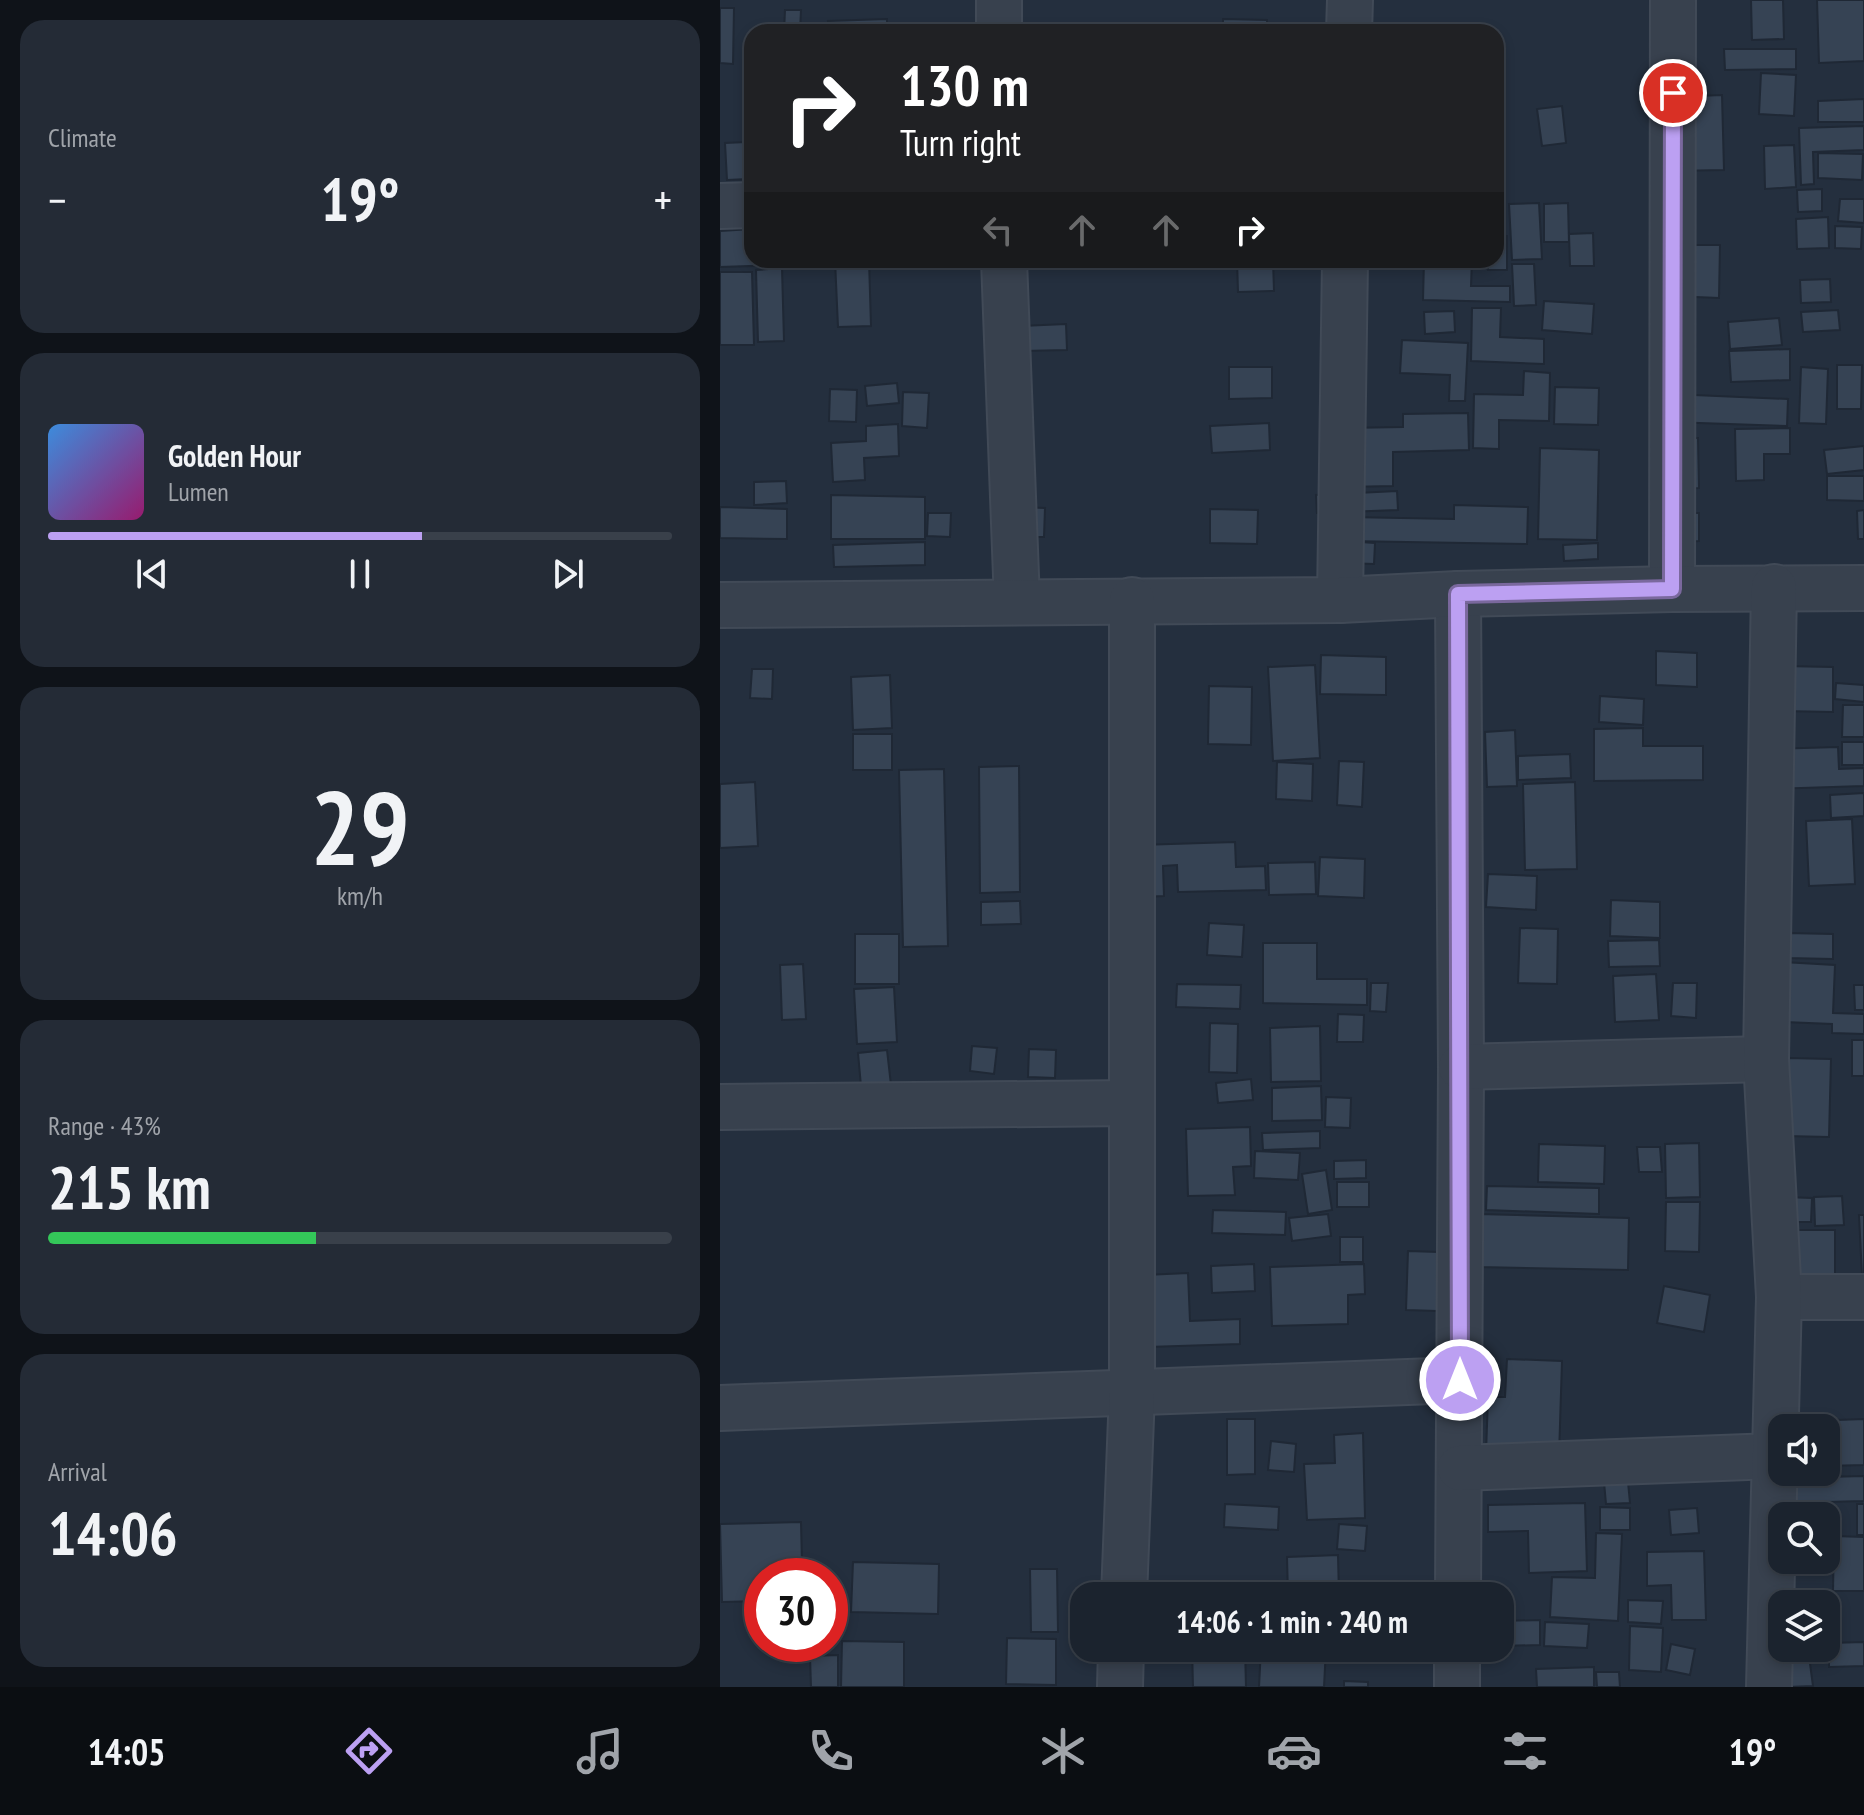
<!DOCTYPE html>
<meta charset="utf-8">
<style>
:root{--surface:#1b232e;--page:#242b36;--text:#f1f3f6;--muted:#a0a4aa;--line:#39404a;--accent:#bca0f2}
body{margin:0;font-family:"PT Sans Narrow",sans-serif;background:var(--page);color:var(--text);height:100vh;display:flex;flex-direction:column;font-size:30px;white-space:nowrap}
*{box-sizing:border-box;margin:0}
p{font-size:26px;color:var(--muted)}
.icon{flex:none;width:44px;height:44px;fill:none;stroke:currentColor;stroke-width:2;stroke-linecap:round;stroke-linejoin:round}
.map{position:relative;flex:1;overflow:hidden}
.side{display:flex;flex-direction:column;gap:20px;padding:20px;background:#0f1319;width:720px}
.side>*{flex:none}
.hud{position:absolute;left:24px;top:24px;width:760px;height:244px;border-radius:24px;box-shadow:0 4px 12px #0003,0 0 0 2px var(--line);background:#202124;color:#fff;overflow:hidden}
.buttons{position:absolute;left:1048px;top:1414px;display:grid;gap:16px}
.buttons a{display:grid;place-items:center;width:72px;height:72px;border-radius:16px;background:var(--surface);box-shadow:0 4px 12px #0003,0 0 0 2px var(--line);font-size:40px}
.speed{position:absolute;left:24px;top:1558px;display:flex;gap:16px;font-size:40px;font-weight:700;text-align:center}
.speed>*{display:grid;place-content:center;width:104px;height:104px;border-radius:50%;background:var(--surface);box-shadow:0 4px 12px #0003,0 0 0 2px var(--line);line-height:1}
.speed .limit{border:12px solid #d22;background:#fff;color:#111}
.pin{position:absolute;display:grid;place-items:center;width:68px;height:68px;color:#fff;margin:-34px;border:4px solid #fff;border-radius:50%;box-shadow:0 2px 8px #0007}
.me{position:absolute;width:88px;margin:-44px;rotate:0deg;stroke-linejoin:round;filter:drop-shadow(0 0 6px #0008)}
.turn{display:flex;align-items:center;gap:28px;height:168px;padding:0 24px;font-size:36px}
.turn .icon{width:104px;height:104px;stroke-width:2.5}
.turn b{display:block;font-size:56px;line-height:68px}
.lanes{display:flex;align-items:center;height:76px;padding:0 24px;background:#0003;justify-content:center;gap:40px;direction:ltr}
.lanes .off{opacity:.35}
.big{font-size:60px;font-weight:800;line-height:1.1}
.side .tile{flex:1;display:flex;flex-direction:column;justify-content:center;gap:12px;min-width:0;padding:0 28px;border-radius:24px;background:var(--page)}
.side .dial{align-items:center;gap:0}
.dial b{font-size:104px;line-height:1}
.song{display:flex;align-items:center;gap:24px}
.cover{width:96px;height:96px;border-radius:12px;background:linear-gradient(135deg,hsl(210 70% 55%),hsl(320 70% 35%))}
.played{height:8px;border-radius:4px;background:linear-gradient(90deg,var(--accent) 60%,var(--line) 60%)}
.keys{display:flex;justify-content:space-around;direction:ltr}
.heat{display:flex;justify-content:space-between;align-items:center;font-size:44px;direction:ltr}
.charge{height:12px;border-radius:6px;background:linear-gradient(90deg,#34c759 43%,var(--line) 0)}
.trip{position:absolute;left:350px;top:1582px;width:444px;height:80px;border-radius:24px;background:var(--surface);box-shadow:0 4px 12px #0003,0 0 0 2px var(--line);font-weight:800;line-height:80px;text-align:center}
.tabs{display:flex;height:128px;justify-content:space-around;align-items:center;background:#0b0e12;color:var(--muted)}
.tabs .icon{width:56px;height:56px}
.tabs .active{color:var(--accent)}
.tabs b{font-size:36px;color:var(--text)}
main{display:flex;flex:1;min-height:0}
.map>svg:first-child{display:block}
.building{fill:#364354;stroke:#1f2835;stroke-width:2}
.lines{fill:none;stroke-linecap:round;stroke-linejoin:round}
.minor-casing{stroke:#414a57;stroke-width:48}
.minor{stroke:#38414e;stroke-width:44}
.route-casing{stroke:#7a689d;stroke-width:20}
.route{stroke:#bca0f2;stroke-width:14}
</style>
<main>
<section class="side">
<div class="tile"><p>Climate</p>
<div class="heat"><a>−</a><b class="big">19°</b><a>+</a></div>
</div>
<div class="tile">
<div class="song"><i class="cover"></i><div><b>Golden Hour</b><p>Lumen</p></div></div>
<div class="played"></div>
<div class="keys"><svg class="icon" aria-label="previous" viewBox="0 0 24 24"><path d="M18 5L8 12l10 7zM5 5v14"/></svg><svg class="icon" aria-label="pause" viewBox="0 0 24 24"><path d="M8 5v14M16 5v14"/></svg><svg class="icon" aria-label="next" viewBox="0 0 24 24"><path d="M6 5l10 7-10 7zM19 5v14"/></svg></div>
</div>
<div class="tile dial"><b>29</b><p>km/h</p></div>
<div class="tile"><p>Range · 43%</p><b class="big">215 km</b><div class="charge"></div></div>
<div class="tile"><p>Arrival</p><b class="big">14:06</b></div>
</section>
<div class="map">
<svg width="1144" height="1687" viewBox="0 0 1144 1687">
<rect width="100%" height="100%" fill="#242f3e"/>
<g class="building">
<path d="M1031 0H1063L1064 39 1032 40Z"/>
<path d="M1097 0H1144V61L1099 63Z"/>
<path d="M0 8H14L13 64 0 63Z"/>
<path d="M65 10H81L80 32H64Z"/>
<path d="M167 19V32H109L108 21Z"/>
<path d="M503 19 547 20V32H503Z"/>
<path d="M710 24 711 32H620L619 28Z"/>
<path d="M1004 49H1076V69L1005 70Z"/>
<path d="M1041 73 1076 75 1074 116 1039 114Z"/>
<path d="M1002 95 1004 170 952 171 950 97Z"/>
<path d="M1144 99V122H1098V101Z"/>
<path d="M842 106 846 143 822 146 817 109Z"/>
<path d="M1144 126V150L1093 152 1094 184 1081 185 1079 128Z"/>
<path d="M26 142 29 179 7 180 5 143Z"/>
<path d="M1074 145 1076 187 1045 189 1044 146Z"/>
<path d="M1098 153 1143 154 1142 180 1098 178Z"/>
<path d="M1102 189V211L1078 212 1077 190Z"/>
<path d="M1120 199H1144V223L1118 221Z"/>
<path d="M819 203 822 259 792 260 789 204Z"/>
<path d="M848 203 849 242H824V204Z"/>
<path d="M1108 217 1109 248 1077 249 1076 219Z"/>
<path d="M1115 226 1142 227 1141 249 1115 248Z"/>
<path d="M32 229V260H64V265L0 267V231Z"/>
<path d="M873 233 874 266H850L849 234Z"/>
<path d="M776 236H787V270H768L767 260H776Z"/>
<path d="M952 245H1000L999 298 951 296Z"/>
<path d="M115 260H149L151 326 118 327Z"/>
<path d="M517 260H553L554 291 518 292Z"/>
<path d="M704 260H752L751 286H790V302L703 300Z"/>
<path d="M792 264H814L816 305 794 306Z"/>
<path d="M62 268 64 341 38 342 36 270Z"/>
<path d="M0 272H32L34 345H0Z"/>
<path d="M1110 279 1111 302 1081 303 1080 280Z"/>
<path d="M824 301 874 304 872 334 822 330Z"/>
<path d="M752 308H781L780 337 824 339V364L751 361Z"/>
<path d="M1118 310 1120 330 1083 332 1081 312Z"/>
<path d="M734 311 735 332 705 334 704 312Z"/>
<path d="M1059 318 1062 345 1010 349 1008 322Z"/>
<path d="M346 324 347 350 302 351 301 326Z"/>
<path d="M682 340 748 343 745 401H729L730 375 680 373Z"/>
<path d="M1070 349V380L1011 382 1009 351Z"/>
<path d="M1117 365H1142L1141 409H1117Z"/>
<path d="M509 367H552V398L509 399Z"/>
<path d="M1081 367 1108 369 1106 424 1079 423Z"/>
<path d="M804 371 830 373 829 421 779 420V449L753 448 754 394 803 395Z"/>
<path d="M177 383 179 403 147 406 145 386Z"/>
<path d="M835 387 879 388 878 425 834 424Z"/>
<path d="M110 389 137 390 136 422 109 421Z"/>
<path d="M183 392 209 393 207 428 182 426Z"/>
<path d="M951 394 1068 399 1067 426 950 422Z"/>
<path d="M748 413 749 450 673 452V486L625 487 624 428 683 427V414Z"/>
<path d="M549 423 550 450 492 453 490 426Z"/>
<path d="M178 424 179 456 144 458 145 480 113 482 111 443 146 441V426Z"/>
<path d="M1070 428V454H1044V480L1016 481 1015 429Z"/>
<path d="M953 438H978L979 488 954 489Z"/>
<path d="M1144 446V470L1107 474 1104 450Z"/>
<path d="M820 448 879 450 877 540 818 539Z"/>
<path d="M1107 476H1144V501L1107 500Z"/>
<path d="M66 481 67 503 34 505V482Z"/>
<path d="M677 491 678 510 597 513 596 495Z"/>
<path d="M111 495 205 497V539H111Z"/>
<path d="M734 505 808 507 807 544 627 541 628 517 734 519Z"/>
<path d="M0 507 67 509V539L0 538Z"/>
<path d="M300 507 325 508 324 537H299Z"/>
<path d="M490 509 538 510 537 544 490 543Z"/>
<path d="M1144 510V539H1138L1137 511Z"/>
<path d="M208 513H231L230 537 207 536Z"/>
<path d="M954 513H979V541L954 542Z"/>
<path d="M626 541 655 543 654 564 625 563Z"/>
<path d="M205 542V565L114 567 113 545Z"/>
<path d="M878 543V559L844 561 843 545Z"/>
<path d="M936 651 977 653V687L936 685Z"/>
<path d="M601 655 666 657V695L600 694Z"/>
<path d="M595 665 600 758 553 761 548 667Z"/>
<path d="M1063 666 1113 667V712L1062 711Z"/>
<path d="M32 669H53L52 699 30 698Z"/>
<path d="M170 675 172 728 133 730 131 677Z"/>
<path d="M1116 683 1144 685V702L1115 699Z"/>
<path d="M489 686 532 687 531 745 488 744Z"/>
<path d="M880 696 924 699 923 725 879 722Z"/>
<path d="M1123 705H1144V737H1122Z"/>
<path d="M923 728V746H983V780L874 781V729Z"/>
<path d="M795 730 797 786 767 787 765 732Z"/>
<rect x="133" y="734" width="39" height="36"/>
<rect x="1122" y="742" width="22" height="23"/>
<path d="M1118 747 1119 769 1144 768V786L1046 789 1045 749Z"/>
<path d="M850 754 851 778 798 780V756Z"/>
<path d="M619 761 644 762 642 807 617 805Z"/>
<path d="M557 762 593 764 592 801 556 799Z"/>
<path d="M299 766 300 892 260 893 259 767Z"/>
<path d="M224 769 228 946 183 947 179 770Z"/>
<path d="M35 782 38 846 0 848V784Z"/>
<path d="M855 782 857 869 805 870 803 784Z"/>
<path d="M1144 793V816L1111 818 1110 795Z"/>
<path d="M1132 819 1135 884 1089 886 1086 821Z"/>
<path d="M515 842 516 867 545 866 546 890 458 892 457 865 443 866 444 896 421 897 419 845Z"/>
<path d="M600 857 645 859 644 898 598 896Z"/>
<path d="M595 862 596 894 549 895 548 863Z"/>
<path d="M768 874 817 876 816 910 766 907Z"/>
<path d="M891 900 940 902V938L890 936Z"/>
<path d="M300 901 301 924 261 925V902Z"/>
<path d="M489 923 524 925 522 957 487 955Z"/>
<path d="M800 928 838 929 837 984 798 983Z"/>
<path d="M1067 933 1113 934V959L1066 958Z"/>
<rect x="135" y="934" width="44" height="50"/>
<path d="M939 940 940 966 889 967 888 941Z"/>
<path d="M543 943H597V979H647V1005L543 1003Z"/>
<path d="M1046 961 1115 965 1113 1013 1144 1014V1034L1112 1033V1024L1064 1022Z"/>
<path d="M83 964 86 1019 62 1020 60 965Z"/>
<path d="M936 974 939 1020 895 1022 893 976Z"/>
<path d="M651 983H668L666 1012 650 1011Z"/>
<path d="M953 983H977L976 1018 951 1016Z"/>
<path d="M457 984 521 985 520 1009 456 1007Z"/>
<path d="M1134 985H1144V1010H1135Z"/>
<path d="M174 987 177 1042 137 1044 134 989Z"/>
<path d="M618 1014 644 1015 643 1042H617Z"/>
<path d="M490 1023 518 1024 517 1073 489 1072Z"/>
<path d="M600 1026 601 1081 551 1082 550 1028Z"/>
<rect x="1132" y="1040" width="12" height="36"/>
<path d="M252 1046 277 1048 274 1074 250 1071Z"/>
<path d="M309 1049 336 1050 335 1078 308 1077Z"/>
<path d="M167 1050 172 1094 142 1097 138 1053Z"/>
<path d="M1067 1058 1111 1059 1109 1137 1065 1136Z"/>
<path d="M531 1079 533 1100 498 1103 496 1083Z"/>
<path d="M601 1086 602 1120 552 1121V1088Z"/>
<path d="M606 1097 631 1098 630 1128 605 1127Z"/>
<path d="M530 1127 531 1166 513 1167 515 1195 468 1196 466 1129Z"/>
<path d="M600 1131V1148L543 1150 542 1133Z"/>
<path d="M979 1143 980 1197 946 1198 945 1144Z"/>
<path d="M819 1144 885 1146 884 1184 818 1182Z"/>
<path d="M917 1147H940L942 1172H919Z"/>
<path d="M535 1151 580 1153 578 1180 534 1178Z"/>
<path d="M646 1160V1178L614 1179V1161Z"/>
<path d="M606 1170 612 1210 588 1214 582 1174Z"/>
<rect x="617" y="1182" width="32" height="25"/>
<path d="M767 1186 879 1188V1214L766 1210Z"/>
<path d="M1122 1196 1124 1225 1095 1226 1094 1197Z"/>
<path d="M1065 1197 1092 1198 1091 1222H1065Z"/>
<path d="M946 1202H980L979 1252 945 1251Z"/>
<path d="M493 1210 566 1212 565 1235 492 1233Z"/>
<path d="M608 1214 611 1236 572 1241 569 1218Z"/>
<path d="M759 1214 909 1218 908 1270 758 1267Z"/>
<path d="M1139 1215H1144V1276H1142Z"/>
<rect x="1063" y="1230" width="52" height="56"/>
<rect x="620" y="1237" width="23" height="25"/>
<path d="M688 1251 719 1252 717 1311 686 1310Z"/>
<path d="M534 1264 535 1291 492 1293 491 1266Z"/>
<path d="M644 1264 645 1294 628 1295V1324L552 1326 550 1267Z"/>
<path d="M468 1273 470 1321 520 1319V1344L428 1347 425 1275Z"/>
<path d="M944 1286 990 1295 984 1332 937 1323Z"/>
<path d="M787 1359 842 1361 839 1456 766 1453 768 1397H785Z"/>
<path d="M507 1419H535V1474L507 1475Z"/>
<path d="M1144 1419V1465L1106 1466V1428H1064V1422Z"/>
<path d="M643 1433 645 1518 587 1520 584 1464 615 1463 614 1435Z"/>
<path d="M551 1441 576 1444 574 1472 548 1470Z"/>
<path d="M1144 1476V1501L1068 1503 1067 1478Z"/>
<path d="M884 1482H908L910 1503 886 1504Z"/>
<path d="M865 1503 867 1571 809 1573 808 1531 768 1532V1505Z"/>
<path d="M505 1504 559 1507 558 1530 504 1527Z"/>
<rect x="1137" y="1504" width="7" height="31"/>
<path d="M880 1507 910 1508V1530H880Z"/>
<path d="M977 1508 979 1533 951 1535 949 1510Z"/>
<path d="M81 1522 82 1563 52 1564 53 1576H42V1601L2 1602 0 1524Z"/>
<path d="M619 1524 647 1526 645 1551 617 1549Z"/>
<path d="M876 1533 902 1534 898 1621 830 1617 832 1577 875 1578Z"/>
<path d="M1114 1536 1144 1537V1591H1113Z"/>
<path d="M984 1551 986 1620H952L951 1585 927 1586V1552Z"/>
<path d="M618 1555 619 1596H568L567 1557Z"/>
<path d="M133 1562 219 1564 218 1614 131 1612Z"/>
<path d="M310 1569H337L338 1632H311Z"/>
<path d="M908 1600 943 1601 941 1624 908 1622Z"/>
<path d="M820 1620V1645L780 1646V1621Z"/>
<path d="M825 1622 869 1624 867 1648 824 1646Z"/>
<path d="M910 1626 943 1628 941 1672 909 1670Z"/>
<path d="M287 1638 336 1639V1685L286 1684Z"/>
<path d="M122 1641 184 1642V1687H121Z"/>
<path d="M1144 1642V1666L1109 1667V1643Z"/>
<path d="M951 1644 975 1649 970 1675 946 1670Z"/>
<path d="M472 1648H525L526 1687H473Z"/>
<path d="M541 1648H606L604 1687H539Z"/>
<path d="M118 1655V1687H91L90 1656Z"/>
<path d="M1089 1656 1093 1686 1068 1687 1064 1659Z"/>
<path d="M874 1667V1687H817L816 1669Z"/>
<path d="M876 1672H899L900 1687H877Z"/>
<path d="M624 1681 648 1682V1687H624Z"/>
</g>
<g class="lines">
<g class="minor-casing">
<g id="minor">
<path d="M279 0V32"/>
<path d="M629 32 630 0"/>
<path d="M0 206 32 205"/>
<path d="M284 260 297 602"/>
<path d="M952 589 953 0"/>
<path d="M738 594 741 1067 738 1596"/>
<path d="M620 600 625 260"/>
<path d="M0 605 620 600 738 594 952 589 1144 588"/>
<path d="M741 1067 1046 1059"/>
<path d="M0 1107 412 1103"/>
<path d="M1059 1297H1144"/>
<path d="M0 1408 740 1380"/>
<path d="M740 1468 1054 1456"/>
<path d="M404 1596 412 1393V600"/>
<path d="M400 1687 401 1648"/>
<path d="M737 1687V1648"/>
<path d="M1049 1687 1059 1297 1046 1059 1054 587"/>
</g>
</g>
<use href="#minor" class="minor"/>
</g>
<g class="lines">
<g class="route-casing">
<path id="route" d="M740 1380 738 594 952 589 953 93"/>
</g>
<use href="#route" class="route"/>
</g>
</svg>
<div class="buttons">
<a><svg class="icon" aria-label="sound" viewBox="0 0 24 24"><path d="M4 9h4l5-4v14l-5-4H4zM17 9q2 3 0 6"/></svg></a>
<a><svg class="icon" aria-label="search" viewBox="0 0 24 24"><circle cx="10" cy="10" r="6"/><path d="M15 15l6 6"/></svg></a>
<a><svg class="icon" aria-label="layers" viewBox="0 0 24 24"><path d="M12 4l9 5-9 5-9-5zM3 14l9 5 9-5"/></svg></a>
</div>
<div class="speed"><div class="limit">30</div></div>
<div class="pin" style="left:953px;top:93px;background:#d93025"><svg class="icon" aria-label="arrive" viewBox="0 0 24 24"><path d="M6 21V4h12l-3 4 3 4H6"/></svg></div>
<svg class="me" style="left:740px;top:1380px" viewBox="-20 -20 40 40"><circle r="17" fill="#bca0f2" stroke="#fff" stroke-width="3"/><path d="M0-11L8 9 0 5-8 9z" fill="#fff"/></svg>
<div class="trip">14:06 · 1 min · 240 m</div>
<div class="hud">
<div class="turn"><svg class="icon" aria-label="right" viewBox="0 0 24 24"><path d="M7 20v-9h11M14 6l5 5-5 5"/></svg><div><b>130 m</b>Turn right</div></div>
<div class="lanes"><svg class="icon off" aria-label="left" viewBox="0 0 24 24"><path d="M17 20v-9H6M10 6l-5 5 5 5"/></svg><svg class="icon off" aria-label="ahead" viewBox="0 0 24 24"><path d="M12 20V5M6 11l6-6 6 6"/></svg><svg class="icon off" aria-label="ahead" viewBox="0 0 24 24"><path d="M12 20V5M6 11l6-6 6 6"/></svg><svg class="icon" aria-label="right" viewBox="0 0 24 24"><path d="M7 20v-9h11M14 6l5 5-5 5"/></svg></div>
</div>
</div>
</main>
<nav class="tabs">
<b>14:05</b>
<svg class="icon active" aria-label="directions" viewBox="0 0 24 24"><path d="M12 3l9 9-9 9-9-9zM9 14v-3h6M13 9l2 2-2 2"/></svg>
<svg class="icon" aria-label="music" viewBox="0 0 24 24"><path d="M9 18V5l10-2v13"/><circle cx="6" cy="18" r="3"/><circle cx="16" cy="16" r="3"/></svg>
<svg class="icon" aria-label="phone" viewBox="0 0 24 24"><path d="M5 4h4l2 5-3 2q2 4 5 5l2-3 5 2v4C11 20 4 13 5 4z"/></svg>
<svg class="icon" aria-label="climate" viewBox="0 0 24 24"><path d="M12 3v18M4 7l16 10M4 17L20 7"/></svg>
<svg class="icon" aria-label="car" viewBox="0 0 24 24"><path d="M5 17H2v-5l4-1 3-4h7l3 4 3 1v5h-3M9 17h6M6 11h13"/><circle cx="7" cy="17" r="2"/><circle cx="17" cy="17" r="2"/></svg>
<svg class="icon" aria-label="filters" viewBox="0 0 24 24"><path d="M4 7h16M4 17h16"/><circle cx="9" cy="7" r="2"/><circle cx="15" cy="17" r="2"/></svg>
<b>19°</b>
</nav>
